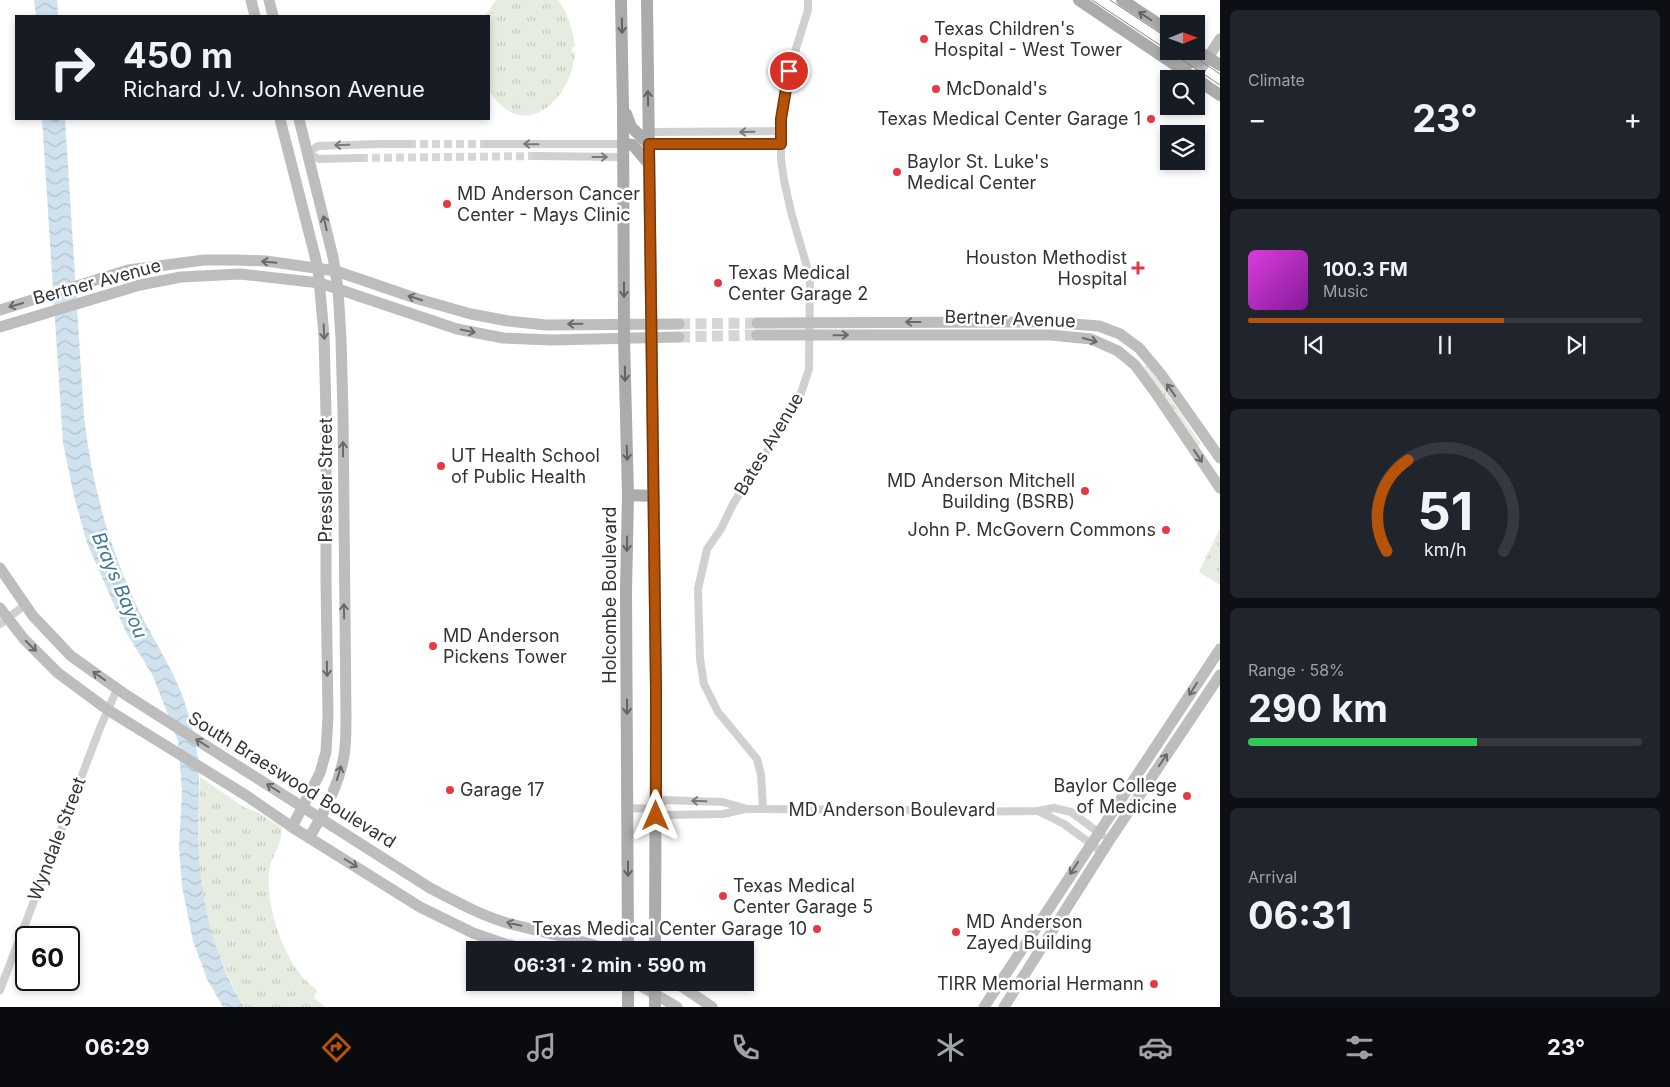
<!DOCTYPE html>
<meta charset="utf-8">
<style>
:root{--surface:#171b24;--page:#20242c;--text:#f1f3f6;--muted:#9ea1a6;--line:#363941;--accent:#b45309}
body{margin:0;font-family:Inter,sans-serif;background:var(--page);color:var(--text);height:100vh;display:flex;flex-direction:column;font-size:19px;white-space:nowrap}
*{box-sizing:border-box;margin:0}
p{font-size:16px;color:var(--muted)}
.icon{flex:none;width:28px;height:28px;fill:none;stroke:currentColor;stroke-width:2;stroke-linecap:round;stroke-linejoin:round}
.map{position:relative;flex:1;overflow:hidden}
.details{display:flex;flex-direction:column;gap:10px;padding:10px;background:#0d0f14;width:450px}
.details>*{flex:none}
.guide{position:absolute;left:15px;top:15px;width:475px;height:105px;border-radius:0px;box-shadow:0 2px 8px #0003;background:#171b24;color:var(--text);overflow:hidden}
.needle{width:32px;rotate:89deg}
.fabs{position:absolute;left:1160px;top:15px;display:grid;gap:10px}
.fabs a{display:grid;place-items:center;width:45px;height:45px;border-radius:0px;background:var(--surface);box-shadow:0 2px 8px #0003;font-size:25px}
.speed{position:absolute;left:15px;top:926px;display:flex;gap:10px;font-size:25px;font-weight:700;text-align:center}
.speed>*{display:grid;place-content:center;width:65px;height:65px;border-radius:50%;background:var(--surface);box-shadow:0 2px 8px #0003;line-height:1}
.speed .limit{border:2px solid #111;border-radius:8px;background:#fff;color:#111}
.pin{position:absolute;display:grid;place-items:center;width:42px;height:42px;color:#fff;margin:-21px;border:2px solid #fff;border-radius:50%;box-shadow:0 1px 5px #0007}
.me{position:absolute;width:55px;margin:-28px;rotate:0deg;stroke-linejoin:round;filter:drop-shadow(0 0 4px #0008)}
.turn{display:flex;align-items:center;gap:18px;height:105px;padding:0 25px;font-size:22px}
.turn .icon{width:65px;height:65px;stroke-width:2.5}
.turn b{display:block;font-size:35px;line-height:42px}
.big{font-size:38px;font-weight:700;line-height:1.1}
.details .tile{flex:1;display:flex;flex-direction:column;justify-content:center;gap:8px;min-width:0;padding:0 18px;border-radius:8px;background:var(--page)}
.details .dial{align-items:center;gap:0}
.dial svg{height:130px;overflow:visible;fill:none;stroke:var(--line);stroke-width:7;stroke-linecap:round;text-anchor:middle}
.dial text{fill:var(--text);stroke:none}
.song{display:flex;align-items:center;gap:15px}
.cover{width:60px;height:60px;border-radius:8px;background:linear-gradient(135deg,hsl(300 70% 55%),hsl(290 70% 35%))}
.played{height:5px;border-radius:2px;background:linear-gradient(90deg,var(--accent) 65%,var(--line) 65%)}
.keys{display:flex;justify-content:space-around;direction:ltr}
.heat{display:flex;justify-content:space-between;align-items:center;font-size:28px;direction:ltr}
.charge{height:8px;border-radius:4px;background:linear-gradient(90deg,#34c759 58%,var(--line) 0)}
.trip{position:absolute;left:466px;top:941px;width:288px;height:50px;border-radius:0px;background:var(--surface);box-shadow:0 2px 8px #0003;font-weight:700;line-height:50px;text-align:center}
.dock{display:flex;height:80px;justify-content:space-around;align-items:center;background:#090b0e;color:var(--muted)}
.dock .icon{width:35px;height:35px}
.dock .selected{color:var(--accent)}
.dock b{font-size:22px;color:var(--text)}
main{display:flex;flex:1;min-height:0}
.map>svg:first-child{display:block}
.grass{fill:url(#grass-tufts)}
.water{fill:url(#water-waves)}
.lines{fill:none;stroke-linecap:round;stroke-linejoin:round}
.street-tunnel{stroke:#d6d6d6;stroke-width:8;stroke-dasharray:8 4;stroke-linecap:butt}
.secondary-tunnel{stroke:#d6d6d6;stroke-width:11;stroke-dasharray:11 5.5;stroke-linecap:butt}
.street{stroke:#d0d0d0;stroke-width:8}
.secondary{stroke:#bdbdbd;stroke-width:11}
.primary{stroke:#ababab;stroke-width:12}
.tram{stroke:#888;stroke-width:1}
.oneway{stroke:#636363}
.oneway2{stroke:#7a7a7a}
.oneway3{stroke:#6a6a6a}
.route-casing{stroke:#753606;stroke-width:12}
.route{stroke:#b45309;stroke-width:9}
.poi-dot{fill:#e63946;stroke:#fff;stroke-width:2}
.labels{text-anchor:middle;stroke-width:5;stroke-linejoin:round;paint-order:stroke}
.poi-label{font-size:18px;fill:#333;stroke:#fff;text-anchor:start}
.street-label{font-size:18px;fill:#333;stroke:#fff}
.water-label{font-size:19px;font-style:italic;fill:#3f7597;stroke:#fff}
</style>
<main>
<div class="map">
<svg width="1220" height="1007" viewBox="0 0 1220 1007">
<defs>
<pattern id="grass-tufts" width="24" height="20" patternUnits="userSpaceOnUse" patternTransform="scale(1.25)"><rect width="24" height="20" fill="#e6ecdf"/><path d="M3 7l-1-3M5 7V3M7 7l1-3M15 17l-1-3M17 17v-4M19 17l1-3" fill="none" stroke="#c6cbc0"/></pattern>
<pattern id="water-waves" width="16" height="10" patternUnits="userSpaceOnUse" patternTransform="scale(1.25)"><rect width="16" height="10" fill="#cfe2ee"/><path d="M0 5q4-4 8 0t8 0" fill="none" stroke="#b2c2cd"/></pattern>
</defs>
<rect width="100%" height="100%" fill="#fff"/>
<g class="grass">
<path d="M496 0H558C568 14 573 30 575 47H572V52H575C572 101 522 145 489 90V16H485Z"/>
<path d="M1147 364 1201 444 1198 446 1144 367Z"/>
<path d="M1220 528V585L1199 572Z"/>
<path d="M200 777 244 807 259 813 281 827C285 837 273 855 270 866 263 905 285 968 317 990L314 998 326 1007H244L242 1004C231 982 219 959 211 934 195 884 198 829 200 777Z"/>
</g>
<g class="water">
<path d="M34 0H57L58 16H36Z"/>
<path d="M42 119H65L84 416C91 479 107 540 133 598 146 628 165 655 178 685 187 706 193 729 197 751 201 778 198 806 198 834 199 895 212 955 244 1007H223L207 979 193 941 182 886 179 847 182 790 178 741 153 676 126 632 87 543 74 496 63 443Z"/>
</g>
<g class="lines">
<g class="street-tunnel">
<path d="M408 144H486"/>
<path d="M360 158 536 156"/>
</g>
<g class="secondary-tunnel">
<path d="M679 324 757 323"/>
<path d="M679 337 757 335"/>
</g>
<g class="street">
<path d="M649 132 781 131"/>
<path d="M383 144H408"/>
<path d="M486 144H623"/>
<path d="M649 144H781"/>
<path d="M307 153 318 146 379 144"/>
<path d="M307 153 319 159 360 158"/>
<path d="M536 156 623 157"/>
<path d="M0 624 25 605"/>
<path d="M628 808 656 809 665 815 723 814 745 809 913 810 946 812 1038 811 1054 808 1071 812 1102 835"/>
<path d="M656 809 665 800 723 802 744 808"/>
<path d="M763 809 761 775 757 759 718 712 704 684 700 659 698 589 707 549 721 529 733 504 791 414 799 399 809 369 810 277 791 212 784 180 781 159V119L789 71 808 10V0"/>
<path d="M1038 811 1064 824 1102 852"/>
<path d="M0 990 100 728 117 689"/>
</g>
<g class="secondary">
<path d="M251 0 255 16"/>
<path d="M269 0 273 16"/>
<path d="M1195 78 1220 39"/>
<path d="M280 119 318 268 324 335 326 413V579L328 716 326 752 320 773 292 827"/>
<path d="M299 119 333 257 338 289 341 339 343 413 346 716C346 727 346 737 345 748 342 779 325 811 309 838"/>
<path d="M0 310 128 270 204 260H235L266 261 336 271 418 299 471 314 508 321 546 325 679 324"/>
<path d="M757 323 1047 322 1099 326 1120 334 1139 348 1160 373 1220 458"/>
<path d="M0 327 140 285 181 277 240 274 320 283 457 329 503 338 552 340 679 337"/>
<path d="M757 335H1051L1091 339 1118 351 1135 365 1155 392 1220 488"/>
<path d="M0 568 33 616 71 656 126 695 430 888C455 901 480 915 507 923 542 932 577 939 611 950"/>
<path d="M0 608 24 639 58 673 108 710 247 796 292 827 420 907 473 933 505 944 532 950"/>
<path d="M634 982 677 1007"/>
<path d="M675 982 712 1007"/>
<path d="M984 1007 1220 649"/>
<path d="M1004 1007 1109 841 1220 675"/>
</g>
<g class="primary">
<path d="M621 0 623 107 624 339 628 495 626 591 628 950"/>
<path d="M647 0 656 690 655 950"/>
<path d="M1079 0 1220 95"/>
<path d="M1122 0 1169 31"/>
<path d="M1196 50 1220 65"/>
<path d="M1173 55C1185 63 1195 65 1208 57"/>
<path d="M626 114 631 127 649 144"/>
<path d="M623 144 633 145 649 164"/>
<path d="M628 495 653 496"/>
<path d="M628 982V1007"/>
<path d="M655 982V1007"/>
</g>
<g class="tram">
<path d="M1092 0 1169 51"/>
<path d="M1110 0 1169 39"/>
<path d="M1169 51 1220 85"/>
<path d="M1186 51 1220 74"/>
</g>
</g>
<defs><path id="oneway-shaft" d="M-6 0H5M1.5-3L5.5 0L1.5 3" fill="none" stroke-width="1.6" stroke-linecap="round" stroke-linejoin="round" transform="scale(1.25)"/></defs>
<g class="oneway">
<use href="#oneway-shaft" transform="translate(1145 16) rotate(-146)"/>
<use href="#oneway-shaft" transform="translate(622 26) rotate(89)"/>
<use href="#oneway-shaft" transform="translate(648 98) rotate(-91)"/>
<use href="#oneway-shaft" transform="translate(624 290) rotate(90)"/>
<use href="#oneway-shaft" transform="translate(625 374) rotate(89)"/>
<use href="#oneway-shaft" transform="translate(627 453) rotate(88)"/>
<use href="#oneway-shaft" transform="translate(627 544) rotate(91)"/>
<use href="#oneway-shaft" transform="translate(627 707) rotate(90)"/>
<use href="#oneway-shaft" transform="translate(628 869) rotate(90)"/>
</g>
<g class="oneway2">
<use href="#oneway-shaft" transform="translate(747 132) rotate(179)"/>
<use href="#oneway-shaft" transform="translate(531 144) rotate(-179)"/>
<use href="#oneway-shaft" transform="translate(342 145) rotate(178)"/>
<use href="#oneway-shaft" transform="translate(600 157)"/>
<use href="#oneway-shaft" transform="translate(699 801) rotate(-178)"/>
</g>
<g class="oneway3">
<use href="#oneway-shaft" transform="translate(325 223) rotate(-103)"/>
<use href="#oneway-shaft" transform="translate(269 262) rotate(-175)"/>
<use href="#oneway-shaft" transform="translate(415 298) rotate(-162)"/>
<use href="#oneway-shaft" transform="translate(16 305) rotate(164)"/>
<use href="#oneway-shaft" transform="translate(913 322) rotate(180)"/>
<use href="#oneway-shaft" transform="translate(575 324) rotate(179)"/>
<use href="#oneway-shaft" transform="translate(468 331) rotate(11)"/>
<use href="#oneway-shaft" transform="translate(324 332) rotate(87)"/>
<use href="#oneway-shaft" transform="translate(841 335) rotate(-1)"/>
<use href="#oneway-shaft" transform="translate(1090 340) rotate(15)"/>
<use href="#oneway-shaft" transform="translate(1171 390) rotate(-125)"/>
<use href="#oneway-shaft" transform="translate(343 449) rotate(-90)"/>
<use href="#oneway-shaft" transform="translate(1198 456) rotate(56)"/>
<use href="#oneway-shaft" transform="translate(344 611) rotate(-91)"/>
<use href="#oneway-shaft" transform="translate(31 646) rotate(45)"/>
<use href="#oneway-shaft" transform="translate(327 669) rotate(89)"/>
<use href="#oneway-shaft" transform="translate(99 676) rotate(-145)"/>
<use href="#oneway-shaft" transform="translate(1193 689) rotate(123)"/>
<use href="#oneway-shaft" transform="translate(202 743) rotate(-148)"/>
<use href="#oneway-shaft" transform="translate(1163 760) rotate(-56)"/>
<use href="#oneway-shaft" transform="translate(339 773) rotate(-73)"/>
<use href="#oneway-shaft" transform="translate(273 788) rotate(-148)"/>
<use href="#oneway-shaft" transform="translate(351 863) rotate(32)"/>
<use href="#oneway-shaft" transform="translate(1074 868) rotate(123)"/>
<use href="#oneway-shaft" transform="translate(514 924) rotate(-167)"/>
</g>
<g class="lines">
<g class="route-casing">
<path id="route" d="M656 816V690L649 144H781V119L789 71"/>
</g>
<use href="#route" class="route"/>
</g>
<g class="poi-dot">
<circle cx="924" cy="39" r="5"/>
<circle cx="936" cy="89" r="5"/>
<circle cx="1151" cy="119" r="5"/>
<circle cx="897" cy="172" r="5"/>
<circle cx="447" cy="204" r="5"/>
<path d="M1135.5 260.5h5v5h5v5h-5v5h-5v-5h-5v-5h5z"/>
<circle cx="718" cy="283" r="5"/>
<circle cx="441" cy="466" r="5"/>
<circle cx="1085" cy="491" r="5"/>
<circle cx="1166" cy="530" r="5"/>
<circle cx="433" cy="646" r="5"/>
<circle cx="450" cy="790" r="5"/>
<circle cx="1187" cy="796" r="5"/>
<circle cx="723" cy="896" r="5"/>
<circle cx="817" cy="929" r="5"/>
<circle cx="956" cy="932" r="5"/>
<circle cx="1154" cy="984" r="5"/>
</g>
<g class="labels">
<g class="poi-label">
<text x="934" y="35">Texas Children's<tspan x="934" dy="21">Hospital - West Tower</tspan></text>
<text x="946" y="95">McDonald's</text>
<text x="1141" y="125" text-anchor="end">Texas Medical Center Garage 1</text>
<text x="907" y="168">Baylor St. Luke's<tspan x="907" dy="21">Medical Center</tspan></text>
<text x="457" y="200">MD Anderson Cancer<tspan x="457" dy="21">Center - Mays Clinic</tspan></text>
<text x="1127" y="264" text-anchor="end">Houston Methodist<tspan x="1127" dy="21">Hospital</tspan></text>
<text x="728" y="279">Texas Medical<tspan x="728" dy="21">Center Garage 2</tspan></text>
<text x="451" y="462">UT Health School<tspan x="451" dy="21">of Public Health</tspan></text>
<text x="1075" y="487" text-anchor="end">MD Anderson Mitchell<tspan x="1075" dy="21">Building (BSRB)</tspan></text>
<text x="1156" y="536" text-anchor="end">John P. McGovern Commons</text>
<text x="443" y="642">MD Anderson<tspan x="443" dy="21">Pickens Tower</tspan></text>
<text x="1177" y="792" text-anchor="end">Baylor College<tspan x="1177" dy="21">of Medicine</tspan></text>
<text x="460" y="796">Garage 17</text>
<text x="733" y="892">Texas Medical<tspan x="733" dy="21">Center Garage 5</tspan></text>
<text x="966" y="928">MD Anderson<tspan x="966" dy="21">Zayed Building</tspan></text>
<text x="807" y="935" text-anchor="end">Texas Medical Center Garage 10</text>
<text x="1144" y="990" text-anchor="end">TIRR Memorial Hermann</text>
</g>
<g class="street-label">
<text transform="translate(97 282) rotate(-15)" y="6">Bertner Avenue</text>
<text transform="translate(1010 319) rotate(2)" y="6">Bertner Avenue</text>
<text transform="translate(769 444) rotate(-59)" y="6">Bates Avenue</text>
<text transform="translate(326 480) rotate(-90)" y="6">Pressler Street</text>
<text transform="translate(610 595) rotate(-90)" y="6">Holcombe Boulevard</text>
<text transform="translate(292 780) rotate(32)" y="6">South Braeswood Boulevard</text>
<text x="892" y="816">MD Anderson Boulevard</text>
<text transform="translate(57 839) rotate(-69)" y="6">Wyndale Street</text>
</g>
<g class="water-label">
<text transform="translate(120 585) rotate(67)" y="7">Brays Bayou</text>
</g>
</g>
</svg>
<div class="fabs">
<a><svg class="needle" viewBox="-14 -14 28 28"><path d="M0-13l5 13h-10z" fill="#e53935"/><path d="M0 13l5-13h-10z" fill="#9ea1a6"/></svg></a>
<a><svg class="icon" aria-label="search" viewBox="0 0 24 24"><circle cx="10" cy="10" r="6"/><path d="M15 15l6 6"/></svg></a>
<a><svg class="icon" aria-label="layers" viewBox="0 0 24 24"><path d="M12 4l9 5-9 5-9-5zM3 14l9 5 9-5"/></svg></a>
</div>
<div class="speed"><div class="limit">60</div></div>
<div class="pin" style="left:789px;top:71px;background:#d93025"><svg class="icon" aria-label="arrive" viewBox="0 0 24 24"><path d="M6 21V4h12l-3 4 3 4H6"/></svg></div>
<svg class="me" style="left:656px;top:816px" viewBox="-20 -20 40 40"><path d="M0-17L14 15 0 8-14 15z" fill="#b45309" stroke="#fff" stroke-width="4"/></svg>
<div class="trip">06:31 · 2 min · 590 m</div>
<div class="guide">
<div class="turn"><svg class="icon" aria-label="right" viewBox="0 0 24 24"><path d="M7 20v-9h11M14 6l5 5-5 5"/></svg><div><b>450 m</b>Richard J.V. Johnson Avenue</div></div>
</div>
</div>
<section class="details">
<div class="tile"><p>Climate</p>
<div class="heat"><a>−</a><b class="big">23°</b><a>+</a></div>
</div>
<div class="tile">
<div class="song"><i class="cover"></i><div><b>100.3 FM</b><p>Music</p></div></div>
<div class="played"></div>
<div class="keys"><svg class="icon" aria-label="previous" viewBox="0 0 24 24"><path d="M18 5L8 12l10 7zM5 5v14"/></svg><svg class="icon" aria-label="pause" viewBox="0 0 24 24"><path d="M8 5v14M16 5v14"/></svg><svg class="icon" aria-label="next" viewBox="0 0 24 24"><path d="M6 5l10 7-10 7zM19 5v14"/></svg></div>
</div>
<div class="tile dial"><svg viewBox="0 0 100 80">
<path d="M14 69A42 42 0 1 1 86 69"/>
<path d="M14 69A42 42 0 0 1 27 13" stroke="#b45309"/>
<text x="50" y="56" font-size="32" font-weight="700">51</text>
<text x="50" y="72" font-size="11">km/h</text>
</svg></div>
<div class="tile"><p>Range · 58%</p><b class="big">290 km</b><div class="charge"></div></div>
<div class="tile"><p>Arrival</p><b class="big">06:31</b></div>
</section>
</main>
<nav class="dock">
<b>06:29</b>
<svg class="icon selected" aria-label="directions" viewBox="0 0 24 24"><path d="M12 3l9 9-9 9-9-9zM9 14v-3h6M13 9l2 2-2 2"/></svg>
<svg class="icon" aria-label="music" viewBox="0 0 24 24"><path d="M9 18V5l10-2v13"/><circle cx="6" cy="18" r="3"/><circle cx="16" cy="16" r="3"/></svg>
<svg class="icon" aria-label="phone" viewBox="0 0 24 24"><path d="M5 4h4l2 5-3 2q2 4 5 5l2-3 5 2v4C11 20 4 13 5 4z"/></svg>
<svg class="icon" aria-label="climate" viewBox="0 0 24 24"><path d="M12 3v18M4 7l16 10M4 17L20 7"/></svg>
<svg class="icon" aria-label="car" viewBox="0 0 24 24"><path d="M5 17H2v-5l4-1 3-4h7l3 4 3 1v5h-3M9 17h6M6 11h13"/><circle cx="7" cy="17" r="2"/><circle cx="17" cy="17" r="2"/></svg>
<svg class="icon" aria-label="filters" viewBox="0 0 24 24"><path d="M4 7h16M4 17h16"/><circle cx="9" cy="7" r="2"/><circle cx="15" cy="17" r="2"/></svg>
<b>23°</b>
</nav>
